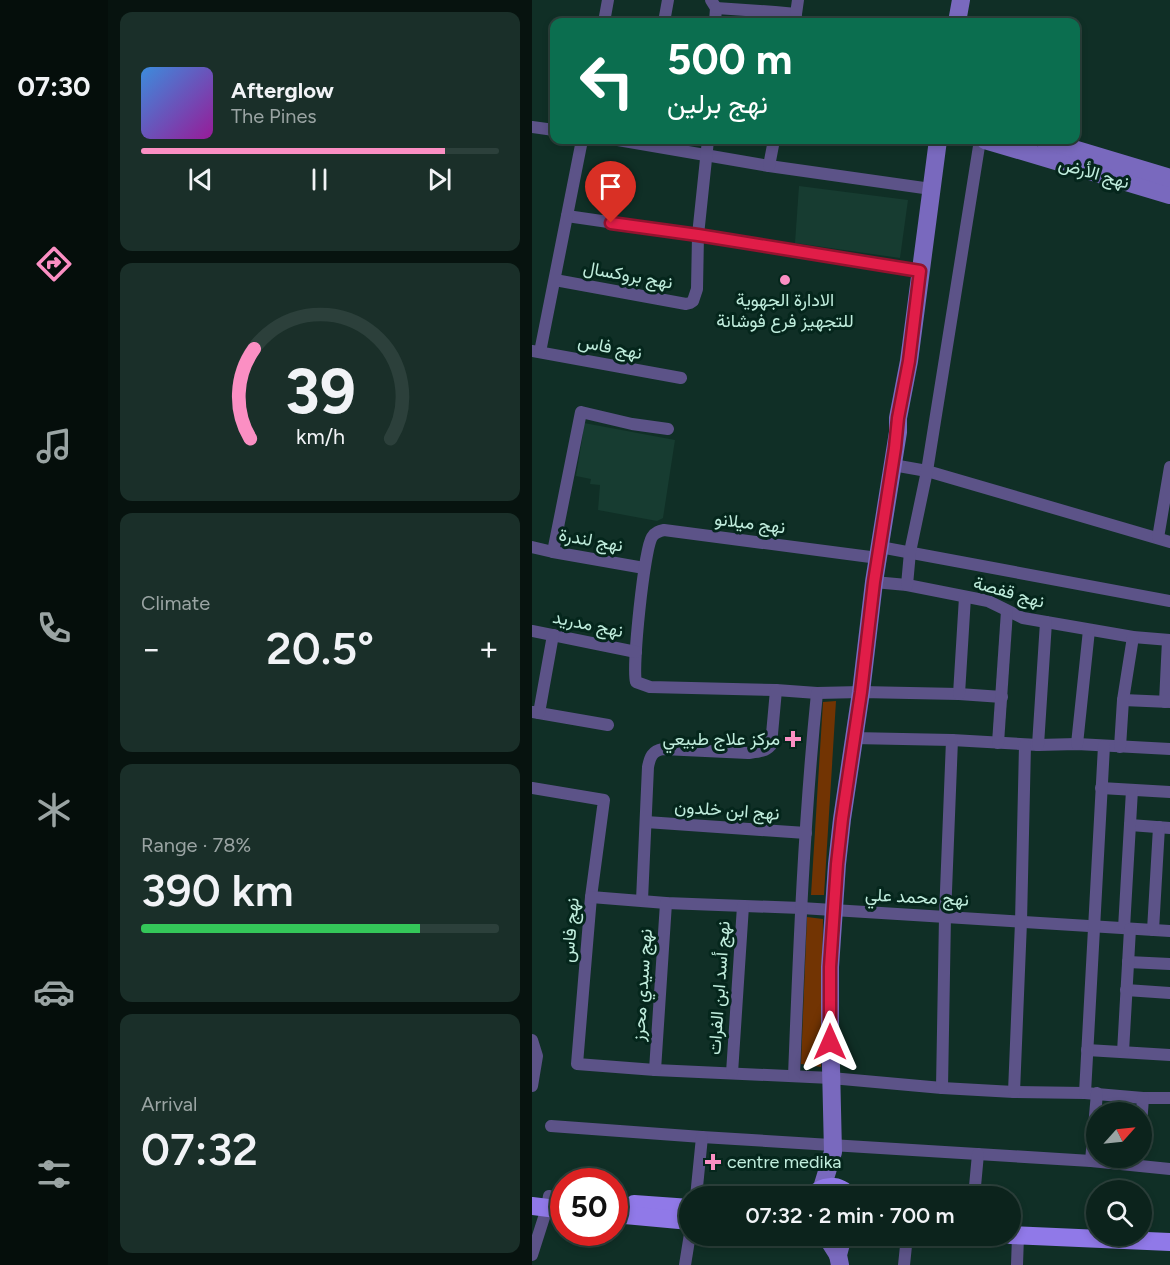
<!DOCTYPE html>
<meta charset="utf-8">
<style>
:root{--surface:#0c231c;--page:#1a2f29;--text:#f1f3f6;--muted:#9aa4a3;--line:#2c403b;--accent:#fb8fc3}
body{margin:0;font-family:Figtree,Vazirmatn,sans-serif;background:var(--page);color:var(--text);height:100vh;display:flex;flex-direction:column;font-size:22px;white-space:nowrap}
*{box-sizing:border-box;margin:0}
p{font-size:20px;color:var(--muted)}
.icon{flex:none;width:33px;height:33px;fill:none;stroke:currentColor;stroke-width:2;stroke-linecap:round;stroke-linejoin:round}
.map{position:relative;flex:1;overflow:hidden}
.drawer{display:flex;flex-direction:column;gap:12px;padding:12px;background:#07130f;width:424px}
.drawer>*{flex:none}
.hud{position:absolute;left:18px;top:18px;width:530px;height:126px;border-radius:12px;box-shadow:0 3px 9px #0003,0 0 0 2px var(--line);background:#0b6e4f;color:#fff;overflow:hidden}
.needle{width:39px;rotate:63deg}
.tools{position:absolute;left:554px;top:1102px;display:grid;gap:12px}
.tools a{display:grid;place-items:center;width:66px;height:66px;border-radius:50%;background:var(--surface);box-shadow:0 3px 9px #0003,0 0 0 2px var(--line);font-size:30px}
.speed{position:absolute;left:18px;top:1168px;display:flex;gap:12px;font-size:30px;font-weight:700;text-align:center}
.speed>*{display:grid;place-content:center;width:78px;height:78px;border-radius:50%;background:var(--surface);box-shadow:0 3px 9px #0003,0 0 0 2px var(--line);line-height:1}
.speed .limit{border:9px solid #d22;background:#fff;color:#111}
.pin{position:absolute;display:grid;place-items:center;width:51px;height:51px;color:#fff;margin:-62px -26px;border-radius:50% 50% 50% 0;rotate:-45deg;box-shadow:0 0 6px #0007}
.pin .icon{rotate:45deg}
.me{position:absolute;width:66px;margin:-33px;rotate:0deg;stroke-linejoin:round;filter:drop-shadow(0 0 4px #0008)}
.turn{display:flex;align-items:center;gap:21px;height:126px;padding:0 18px;font-size:27px}
.turn .icon{width:78px;height:78px;stroke-width:2.5}
.turn b{display:block;font-size:42px;line-height:51px}
.big{font-size:45px;font-weight:600;line-height:1.1}
.drawer .card{flex:1;display:flex;flex-direction:column;justify-content:center;gap:9px;min-width:0;padding:0 21px;border-radius:12px;background:var(--page)}
.drawer .dial{align-items:center;gap:0}
.dial svg{height:156px;overflow:visible;fill:none;stroke:var(--line);stroke-width:7;stroke-linecap:round;text-anchor:middle}
.dial text{fill:var(--text);stroke:none}
.song{display:flex;align-items:center;gap:18px}
.cover{width:72px;height:72px;border-radius:9px;background:linear-gradient(135deg,hsl(210 70% 55%),hsl(300 70% 35%))}
.played{height:6px;border-radius:3px;background:linear-gradient(90deg,var(--accent) 85%,var(--line) 85%)}
.keys{display:flex;justify-content:space-around;direction:ltr}
.heat{display:flex;justify-content:space-between;align-items:center;font-size:33px;direction:ltr}
.charge{height:9px;border-radius:4px;background:linear-gradient(90deg,#34c759 78%,var(--line) 0)}
.trip{position:absolute;left:147px;top:1186px;width:342px;height:60px;border-radius:30px;background:var(--surface);box-shadow:0 3px 9px #0003,0 0 0 2px var(--line);font-weight:600;line-height:60px;text-align:center}
main{display:flex;flex:1;min-height:0}
.menu{display:flex;flex-direction:column;width:108px;justify-content:space-around;align-items:center;background:#050e0b;color:var(--muted)}
.menu .icon{width:42px;height:42px}
.menu .current{color:var(--accent)}
.menu b{font-size:27px;color:var(--text)}
.map>svg:first-child{display:block}
.built{fill:#173c31}
.green{fill:#723403}
.lines{fill:none;stroke-linecap:round;stroke-linejoin:round}
.street{stroke:#5c5388;stroke-width:12}
.secondary{stroke:#7969be;stroke-width:18}
.primary{stroke:#9079e8;stroke-width:18}
.route-casing{stroke:#92132f;stroke-width:15}
.route{stroke:#e11d48;stroke-width:10}
.poi-dot{fill:#fb8fc3;stroke:#05261c;stroke-width:2}
.labels{text-anchor:middle;stroke-width:6;stroke-linejoin:round;paint-order:stroke}
.street-label{font-size:18px;fill:#c0eddd;stroke:#05261c}
.poi-label{font-size:18px;fill:#c0eddd;stroke:#05261c}
</style>
<main>
<nav class="menu">
<b>07:30</b>
<svg class="icon current" aria-label="directions" viewBox="0 0 24 24"><path d="M12 3l9 9-9 9-9-9zM9 14v-3h6M13 9l2 2-2 2"/></svg>
<svg class="icon" aria-label="music" viewBox="0 0 24 24"><path d="M9 18V5l10-2v13"/><circle cx="6" cy="18" r="3"/><circle cx="16" cy="16" r="3"/></svg>
<svg class="icon" aria-label="phone" viewBox="0 0 24 24"><path d="M5 4h4l2 5-3 2q2 4 5 5l2-3 5 2v4C11 20 4 13 5 4z"/></svg>
<svg class="icon" aria-label="climate" viewBox="0 0 24 24"><path d="M12 3v18M4 7l16 10M4 17L20 7"/></svg>
<svg class="icon" aria-label="car" viewBox="0 0 24 24"><path d="M5 17H2v-5l4-1 3-4h7l3 4 3 1v5h-3M9 17h6M6 11h13"/><circle cx="7" cy="17" r="2"/><circle cx="17" cy="17" r="2"/></svg>
<svg class="icon" aria-label="filters" viewBox="0 0 24 24"><path d="M4 7h16M4 17h16"/><circle cx="9" cy="7" r="2"/><circle cx="15" cy="17" r="2"/></svg>
</nav>
<section class="drawer">
<div class="card">
<div class="song"><i class="cover"></i><div><b>Afterglow</b><p>The Pines</p></div></div>
<div class="played"></div>
<div class="keys"><svg class="icon" aria-label="previous" viewBox="0 0 24 24"><path d="M18 5L8 12l10 7zM5 5v14"/></svg><svg class="icon" aria-label="pause" viewBox="0 0 24 24"><path d="M8 5v14M16 5v14"/></svg><svg class="icon" aria-label="next" viewBox="0 0 24 24"><path d="M6 5l10 7-10 7zM19 5v14"/></svg></div>
</div>
<div class="card dial"><svg viewBox="0 0 100 80">
<path d="M14 69A42 42 0 1 1 86 69"/>
<path d="M14 69A42 42 0 0 1 16 23" stroke="#fb8fc3"/>
<text x="50" y="56" font-size="32" font-weight="700">39</text>
<text x="50" y="72" font-size="11">km/h</text>
</svg></div>
<div class="card"><p>Climate</p>
<div class="heat"><a>−</a><b class="big">20.5°</b><a>+</a></div>
</div>
<div class="card"><p>Range · 78%</p><b class="big">390 km</b><div class="charge"></div></div>
<div class="card"><p>Arrival</p><b class="big">07:32</b></div>
</section>
<div class="map">
<svg width="638" height="1265" viewBox="0 0 638 1265">
<rect width="100%" height="100%" fill="#102f26"/>
<g class="built">
<path d="M267 186 376 200 368 258 263 243Z"/>
<path d="M52 423 143 440 131 518 125 521 66 510 68 485 58 484 59 479 44 476 51 434 48 433Z"/>
</g>
<g class="green">
<path d="M304 701 292 895H279L291 702Z"/>
<path d="M275 917 291 919 289 1067 269 1064Z"/>
</g>
<g class="lines">
<g class="street">
<path d="M179 0 184 8 183 22"/>
<path d="M184 8 243 12 264 14"/>
<path d="M263 21 266 0"/>
<path d="M72 22 76 0"/>
<path d="M132 22 136 0"/>
<path d="M0 127 22 130"/>
<path d="M86 140 237 166 399 189"/>
<path d="M237 166 242 140"/>
<path d="M35 216 166 235 388 271"/>
<path d="M23 280 154 304 158 303 161 301 165 289 166 235 176 140"/>
<path d="M0 351 149 378"/>
<path d="M8 352 50 140"/>
<path d="M361 465 395 471 638 542"/>
<path d="M626 538 638 467"/>
<path d="M0 547 21 552 112 568"/>
<path d="M348 547 638 601"/>
<path d="M21 552 49 412 100 424 136 429"/>
<path d="M346 558 132 530C127 531 123 532 120 537 112 550 100 667 104 682L118 687 244 690 285 693 329 692 427 694 470 697"/>
<path d="M342 582 375 585 456 601 491 618 601 637 638 640"/>
<path d="M375 585 378 552 395 471 448 140"/>
<path d="M0 631 104 652"/>
<path d="M427 694 433 597"/>
<path d="M591 700 638 702"/>
<path d="M633 702 636 640"/>
<path d="M1 712 76 725"/>
<path d="M7 713 21 635"/>
<path d="M321 738 420 740 506 745 545 744 638 749"/>
<path d="M466 743 475 611"/>
<path d="M545 744 557 630"/>
<path d="M506 745 514 622"/>
<path d="M588 747 591 700 601 637"/>
<path d="M0 788 72 800 59 897 45 1064 123 1070 299 1078 410 1088 482 1092 553 1093 611 1098H638"/>
<path d="M569 788 638 792"/>
<path d="M114 822 274 833"/>
<path d="M598 825 638 828"/>
<path d="M59 897 134 903 269 908 638 931"/>
<path d="M110 900 116 767C118 757 120 751 131 749L216 753C225 752 233 752 239 745L244 690"/>
<path d="M592 928 600 790"/>
<path d="M621 930 627 827"/>
<path d="M596 962 638 964"/>
<path d="M594 990 638 993"/>
<path d="M0 1040 5 1056 0 1086"/>
<path d="M555 1050 638 1055"/>
<path d="M591 1052 598 929"/>
<path d="M123 1070 134 903"/>
<path d="M200 1073 211 906"/>
<path d="M262 1076C267 948 272 821 285 693"/>
<path d="M410 1088 413 916 420 740"/>
<path d="M482 1092 489 922 493 745"/>
<path d="M553 1093 572 746"/>
<path d="M609 1125 611 1098"/>
<path d="M19 1126 170 1137 559 1161 638 1169"/>
<path d="M559 1161 565 1093"/>
<path d="M164 1197 170 1137"/>
<path d="M442 1197 446 1154"/>
<path d="M0 1255 15 1208 17 1196"/>
<path d="M153 1265 158 1234"/>
<path d="M372 1265 375 1236"/>
<path d="M485 1265 486 1236"/>
</g>
<g class="secondary">
<path d="M425 22 429 0"/>
<path d="M453 140 638 195"/>
<path d="M512 140 638 178"/>
<path d="M290 1188 301 1152 298 1024V967L305 864 310 819 329 692 342 582 366 432V418L377 361 406 140"/>
<path d="M294 1236 306 1255"/>
<path d="M308 1265 306 1255 311 1236"/>
</g>
<g class="primary">
<path d="M279 1197C290 1184 307 1183 318 1197"/>
<path d="M102 1204 158 1208"/>
<path d="M0 1206 32 1210"/>
<path d="M82 1214 158 1221"/>
<path d="M478 1235 638 1242"/>
</g>
</g>
<g class="lines">
<g class="route-casing">
<path id="route" d="M79 223 166 235 388 271 377 361 366 418 363 448 342 582 329 692 310 819 305 864 298 967V1042"/>
</g>
<use href="#route" class="route"/>
</g>
<g class="poi-dot">
<circle cx="253" cy="280" r="6"/>
<path d="M258 730h6v6h6v6h-6v6h-6v-6h-6v-6h6z"/>
<path d="M178 1153h6v6h6v6h-6v6h-6v-6h-6v-6h6z"/>
</g>
<g class="labels">
<g class="street-label">
<text transform="translate(562 173) rotate(16)" y="6">نهج الأرض</text>
<text transform="translate(96 275) rotate(10)" y="6">نهج بروكسال</text>
<text transform="translate(78 347) rotate(11)" y="6">نهج فاس</text>
<text transform="translate(218 523) rotate(7)" y="6">نهج ميلانو</text>
<text transform="translate(59 540) rotate(10)" y="6">نهج لندرة</text>
<text transform="translate(477 592) rotate(16)" y="6">نهج قفصة</text>
<text transform="translate(56 624) rotate(12)" y="6">نهج مدريد</text>
<text transform="translate(195 810) rotate(4)" y="6">نهج ابن خلدون</text>
<text transform="translate(385 897) rotate(3)" y="6">نهج محمد علي</text>
<text transform="translate(38 930) rotate(-85)" y="6">نهج فاس</text>
<text transform="translate(110 985) rotate(-86)" y="6">نهج سيدي محرز</text>
<text transform="translate(187 988) rotate(-86)" y="6">نهج أسد ابن الفرات</text>
</g>
<g class="poi-label">
<text x="253" y="306">الادارة الجهوية<tspan x="253" dy="21">للتجهيز فرع فوشانة</tspan></text>
<text x="248" y="745" text-anchor="end">مركز علاج طبيعي</text>
<text x="195" y="1168" text-anchor="start">centre medika</text>
</g>
</g>
</svg>
<div class="tools">
<a><svg class="needle" viewBox="-14 -14 28 28"><path d="M0-13l5 13h-10z" fill="#e53935"/><path d="M0 13l5-13h-10z" fill="#9aa4a3"/></svg></a>
<a><svg class="icon" aria-label="search" viewBox="0 0 24 24"><circle cx="10" cy="10" r="6"/><path d="M15 15l6 6"/></svg></a>
</div>
<div class="speed"><div class="limit">50</div></div>
<div class="pin" style="left:79px;top:223px;background:#d93025"><svg class="icon" aria-label="arrive" viewBox="0 0 24 24"><path d="M6 21V4h12l-3 4 3 4H6"/></svg></div>
<svg class="me" style="left:298px;top:1042px" viewBox="-20 -20 40 40"><path d="M0-17L14 15 0 8-14 15z" fill="#e11d48" stroke="#fff" stroke-width="4"/></svg>
<div class="trip">07:32 · 2 min · 700 m</div>
<div class="hud">
<div class="turn"><svg class="icon" aria-label="left" viewBox="0 0 24 24"><path d="M17 20v-9H6M10 6l-5 5 5 5"/></svg><div><b>500 m</b>نهج برلين</div></div>
</div>
</div>
</main>
